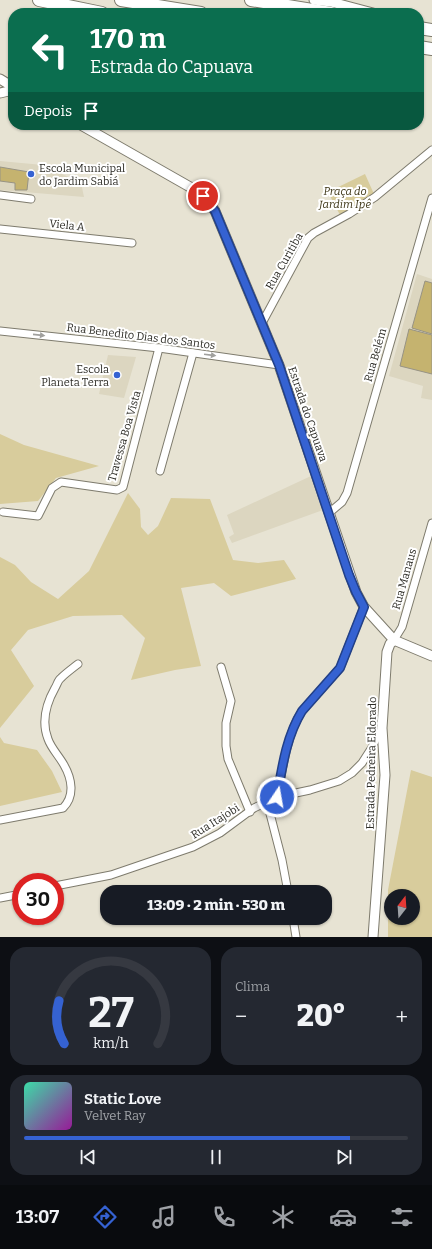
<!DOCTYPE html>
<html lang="pt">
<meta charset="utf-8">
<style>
:root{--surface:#171b24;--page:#242831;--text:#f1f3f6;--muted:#9ea1a6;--line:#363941;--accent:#3562d2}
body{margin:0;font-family:Bitter,serif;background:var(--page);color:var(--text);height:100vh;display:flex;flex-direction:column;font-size:15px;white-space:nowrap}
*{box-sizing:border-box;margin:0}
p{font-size:13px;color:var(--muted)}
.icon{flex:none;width:22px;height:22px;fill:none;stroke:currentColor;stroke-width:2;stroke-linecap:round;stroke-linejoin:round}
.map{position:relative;height:937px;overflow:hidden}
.details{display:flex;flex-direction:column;gap:10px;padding:10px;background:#0d0f14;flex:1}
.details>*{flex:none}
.guide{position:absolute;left:8px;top:8px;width:416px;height:122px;border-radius:16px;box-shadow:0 1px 3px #0004;background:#0b6e4f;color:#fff;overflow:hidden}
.needle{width:26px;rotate:17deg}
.fabs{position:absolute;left:384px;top:889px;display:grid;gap:8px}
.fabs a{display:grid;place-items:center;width:36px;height:36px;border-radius:50%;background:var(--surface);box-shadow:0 1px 3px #0004;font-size:20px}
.speed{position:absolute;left:12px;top:873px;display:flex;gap:8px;font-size:20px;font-weight:700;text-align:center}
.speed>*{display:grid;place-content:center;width:52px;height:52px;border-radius:50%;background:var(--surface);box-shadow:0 1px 3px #0004;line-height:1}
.speed .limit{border:6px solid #d22;background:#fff;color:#111}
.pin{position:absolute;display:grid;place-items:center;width:34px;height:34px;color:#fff;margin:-17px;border:2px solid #fff;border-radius:50%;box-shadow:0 1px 4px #0007}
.me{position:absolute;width:44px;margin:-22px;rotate:12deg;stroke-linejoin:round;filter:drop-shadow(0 0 3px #0008)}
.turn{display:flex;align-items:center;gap:14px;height:84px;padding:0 16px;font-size:18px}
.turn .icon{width:52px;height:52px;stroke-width:2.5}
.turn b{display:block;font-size:28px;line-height:34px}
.then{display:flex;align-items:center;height:38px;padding:0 16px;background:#0003;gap:8px;font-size:15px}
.big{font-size:30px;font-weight:800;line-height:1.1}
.details .widget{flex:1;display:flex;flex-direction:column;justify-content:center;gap:6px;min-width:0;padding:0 14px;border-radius:16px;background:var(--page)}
.details .dial{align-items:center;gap:0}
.dial svg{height:104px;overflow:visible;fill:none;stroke:var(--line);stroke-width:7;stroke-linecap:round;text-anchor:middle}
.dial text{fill:var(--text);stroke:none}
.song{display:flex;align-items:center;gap:12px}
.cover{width:48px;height:48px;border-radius:6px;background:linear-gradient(135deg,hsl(160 70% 55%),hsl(300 70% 35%))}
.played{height:4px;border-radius:2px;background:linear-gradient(90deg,var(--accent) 85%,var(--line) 85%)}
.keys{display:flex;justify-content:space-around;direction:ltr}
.heat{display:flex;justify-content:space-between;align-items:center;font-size:22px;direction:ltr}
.details .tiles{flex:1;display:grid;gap:10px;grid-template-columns:1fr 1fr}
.widget:last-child{grid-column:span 2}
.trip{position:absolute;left:100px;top:885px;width:232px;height:40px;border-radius:16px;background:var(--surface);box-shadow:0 1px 3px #0004;font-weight:800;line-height:40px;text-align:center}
.tabs{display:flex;height:64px;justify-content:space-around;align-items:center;background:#090b0e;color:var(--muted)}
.tabs .icon{width:28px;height:28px}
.tabs .active{color:var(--accent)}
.tabs b{font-size:18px;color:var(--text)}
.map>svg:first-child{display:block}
.built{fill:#dcd6c0}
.green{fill:#d8cc9c;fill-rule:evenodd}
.building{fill:#c5b36f;stroke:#979384}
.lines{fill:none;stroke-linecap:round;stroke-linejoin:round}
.street-casing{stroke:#7e7b6d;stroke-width:9}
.secondary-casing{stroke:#7e7b6d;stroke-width:11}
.highway-casing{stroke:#7e7b6d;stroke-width:14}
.street{stroke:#fff;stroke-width:7}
.secondary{stroke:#fff;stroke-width:9}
.highway{stroke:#fff;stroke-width:12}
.oneway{fill:#a0a09d}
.route-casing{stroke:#224088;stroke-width:10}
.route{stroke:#3562d2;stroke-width:7}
.poi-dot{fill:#3562d2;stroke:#fff;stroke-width:1.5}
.labels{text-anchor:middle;stroke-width:4;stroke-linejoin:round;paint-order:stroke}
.poi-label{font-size:11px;fill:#2d2c26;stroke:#fff;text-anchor:start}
.park-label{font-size:11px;font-style:italic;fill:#3c3415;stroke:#fff}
.street-label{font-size:11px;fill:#2d2c26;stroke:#fff}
</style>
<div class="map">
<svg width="432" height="937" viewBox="0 0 432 937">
<rect width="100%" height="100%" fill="#e7e3d3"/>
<g class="built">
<path d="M0 161 43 165 81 183 84 197 0 190Z"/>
<path d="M417 274 432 279V400L421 398 423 386 389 376Z"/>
<path d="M108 355 136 357 124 398 99 394Z"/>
<path d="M311 476 323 510 232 543 229 537 234 534 227 515Z"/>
</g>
<g class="green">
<path d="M365 174 374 194 340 215 328 192Z"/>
<path d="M0 434 24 445 99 466 56 478 38 501 0 504Z"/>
<path d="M128 493 140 509 141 527 148 535 158 526 171 498 210 499 233 560 258 563 284 560 296 579 231 596 214 583 181 588 201 666 175 670 131 680 145 638 122 615 73 616 28 630 11 650 34 686 0 728V557L15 565 31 582 58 599 89 571Z"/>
<path d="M0 737 4 743 37 750 52 771 62 792 0 806Z"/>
<path d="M411 770 432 777V937H388V890ZM391 896H413V918H391Z"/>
</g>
<g class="building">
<path d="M0 167 29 172 27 190H15V183L0 181Z"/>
<path d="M425 281 432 283V334L412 328Z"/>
<path d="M409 329 432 335V374L400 366Z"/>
</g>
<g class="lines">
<g class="street-casing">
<g id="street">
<path d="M0 195 31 199"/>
<path d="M0 229 132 243"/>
<path d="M262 323 308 238 314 233 349 214 375 197 432 150"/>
<path d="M0 331 159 348 279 365"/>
<path d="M160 471 193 353"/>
<path d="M3 512 38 516 52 488 61 482 117 490 123 487 159 348"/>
<path d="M329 513 342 502 347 493 432 198"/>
<path d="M394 640 402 627 432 523"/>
<path d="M221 667 231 701 226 723V746L228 759 250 812"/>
<path d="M277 797C283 769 286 736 302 711L340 668 364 607"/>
<path d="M267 802 282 860 288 892"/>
<path d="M0 820 63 808C75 796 72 779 64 765 59 756 51 748 48 739 41 721 46 704 55 688 57 685 58 680 61 678 66 673 73 668 78 664"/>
<path d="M55 886 111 875 193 847 220 833 254 808 277 797 310 790 339 781 352 773 362 763 371 749 382 728"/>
<path d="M0 898 21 894"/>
<path d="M293 918 296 937"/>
</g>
</g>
<g class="secondary-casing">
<g id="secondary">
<path d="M314 0 331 2 373 13"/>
<path d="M0 79 13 87"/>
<path d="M0 93 13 90"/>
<path d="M81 125 190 187C200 194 208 200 215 211L279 365 356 592 364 607 394 640 432 656"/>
<path d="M373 937 385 775 382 728 387 652 390 644 394 640"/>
</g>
</g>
<g class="highway-casing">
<g id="highway">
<path d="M39 0 102 13"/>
<path d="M121 0 201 13"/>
<path d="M251 0 331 13"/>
<path d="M419 28 432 30"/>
<path d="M419 47 432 49"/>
</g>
</g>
<use href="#street" class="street"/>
<use href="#secondary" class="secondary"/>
<use href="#highway" class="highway"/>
</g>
<defs><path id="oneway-solid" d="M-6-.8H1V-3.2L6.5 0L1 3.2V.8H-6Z"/></defs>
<g class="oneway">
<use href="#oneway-solid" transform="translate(39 335) rotate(6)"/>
<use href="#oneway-solid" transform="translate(210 355) rotate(7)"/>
</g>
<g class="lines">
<g class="route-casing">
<path id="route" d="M203 196 215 211 279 365 349 575 356 592 364 607 340 668 302 711C286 737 282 768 277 797"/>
</g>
<use href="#route" class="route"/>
</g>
<g class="poi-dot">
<circle cx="31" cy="174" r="4"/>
<circle cx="117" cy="375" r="4"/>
</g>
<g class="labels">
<g class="poi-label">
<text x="39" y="172">Escola Municipal<tspan x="39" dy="13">do Jardim Sabiá</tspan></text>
<text x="109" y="373" text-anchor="end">Escola<tspan x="109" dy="13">Planeta Terra</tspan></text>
</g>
<g class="park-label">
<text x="345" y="195">Praça do<tspan x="345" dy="13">Jardim Ipê</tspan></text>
</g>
<g class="street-label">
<text transform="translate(67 225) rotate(6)" y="4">Viela A</text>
<text transform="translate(284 261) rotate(-60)" y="4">Rua Curitiba</text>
<text transform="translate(141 336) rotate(7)" y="4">Rua Benedito Dias dos Santos</text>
<text transform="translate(375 355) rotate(-74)" y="4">Rua Belém</text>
<text transform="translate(308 414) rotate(71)" y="4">Estrada do Capuava</text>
<text transform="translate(124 436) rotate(-74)" y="4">Travessa Boa Vista</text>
<text transform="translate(404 579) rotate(-74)" y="4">Rua Manaus</text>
<text transform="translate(371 763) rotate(-89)" y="4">Estrada Pedreira Eldorado</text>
<text transform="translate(215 821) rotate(-32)" y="4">Rua Itajobi</text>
</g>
</g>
</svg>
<div class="fabs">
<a><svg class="needle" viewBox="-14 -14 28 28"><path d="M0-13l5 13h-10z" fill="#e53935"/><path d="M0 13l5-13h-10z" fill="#9ea1a6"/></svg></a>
</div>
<div class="speed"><div class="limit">30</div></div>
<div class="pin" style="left:203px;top:196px;background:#d93025"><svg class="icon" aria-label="arrive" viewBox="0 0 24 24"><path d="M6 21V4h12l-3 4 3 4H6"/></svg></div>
<svg class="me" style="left:277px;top:797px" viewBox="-20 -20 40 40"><circle r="17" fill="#3562d2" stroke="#fff" stroke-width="3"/><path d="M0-11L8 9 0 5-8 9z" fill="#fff"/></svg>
<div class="trip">13:09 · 2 min · 530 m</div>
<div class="guide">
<div class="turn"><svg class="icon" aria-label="left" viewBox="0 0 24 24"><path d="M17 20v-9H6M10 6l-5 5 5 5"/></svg><div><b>170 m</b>Estrada do Capuava</div></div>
<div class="then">Depois<svg class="icon" aria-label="arrive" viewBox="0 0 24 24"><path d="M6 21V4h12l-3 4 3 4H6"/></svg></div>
</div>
</div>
<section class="details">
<div class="tiles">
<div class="widget dial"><svg viewBox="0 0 100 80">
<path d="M14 69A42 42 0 1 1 86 69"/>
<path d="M14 69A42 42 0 0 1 10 36" stroke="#3562d2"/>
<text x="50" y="56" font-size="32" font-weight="700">27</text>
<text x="50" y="72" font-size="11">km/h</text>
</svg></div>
<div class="widget"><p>Clima</p>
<div class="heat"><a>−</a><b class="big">20°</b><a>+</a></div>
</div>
<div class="widget">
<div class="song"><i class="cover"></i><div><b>Static Love</b><p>Velvet Ray</p></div></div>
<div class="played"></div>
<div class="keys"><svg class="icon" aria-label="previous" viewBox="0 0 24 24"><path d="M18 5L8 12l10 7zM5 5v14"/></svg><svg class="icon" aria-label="pause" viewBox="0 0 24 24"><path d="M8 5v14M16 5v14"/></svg><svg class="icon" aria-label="next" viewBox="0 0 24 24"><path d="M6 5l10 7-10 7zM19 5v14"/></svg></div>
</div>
</div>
</section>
<nav class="tabs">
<b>13:07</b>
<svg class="icon active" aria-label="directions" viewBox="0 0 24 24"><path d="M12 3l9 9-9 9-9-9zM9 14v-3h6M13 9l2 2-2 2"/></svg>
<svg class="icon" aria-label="music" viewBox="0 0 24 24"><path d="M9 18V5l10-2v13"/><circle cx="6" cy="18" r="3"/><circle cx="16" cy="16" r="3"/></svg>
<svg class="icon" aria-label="phone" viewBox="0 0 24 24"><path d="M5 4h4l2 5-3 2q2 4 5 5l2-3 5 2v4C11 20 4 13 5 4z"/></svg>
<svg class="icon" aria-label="climate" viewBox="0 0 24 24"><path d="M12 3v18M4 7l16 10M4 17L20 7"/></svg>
<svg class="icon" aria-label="car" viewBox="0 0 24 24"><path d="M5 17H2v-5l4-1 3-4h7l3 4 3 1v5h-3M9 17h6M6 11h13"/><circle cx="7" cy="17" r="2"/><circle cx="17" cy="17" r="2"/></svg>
<svg class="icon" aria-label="filters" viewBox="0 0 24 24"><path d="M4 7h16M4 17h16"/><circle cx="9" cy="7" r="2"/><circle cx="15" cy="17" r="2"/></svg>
</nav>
